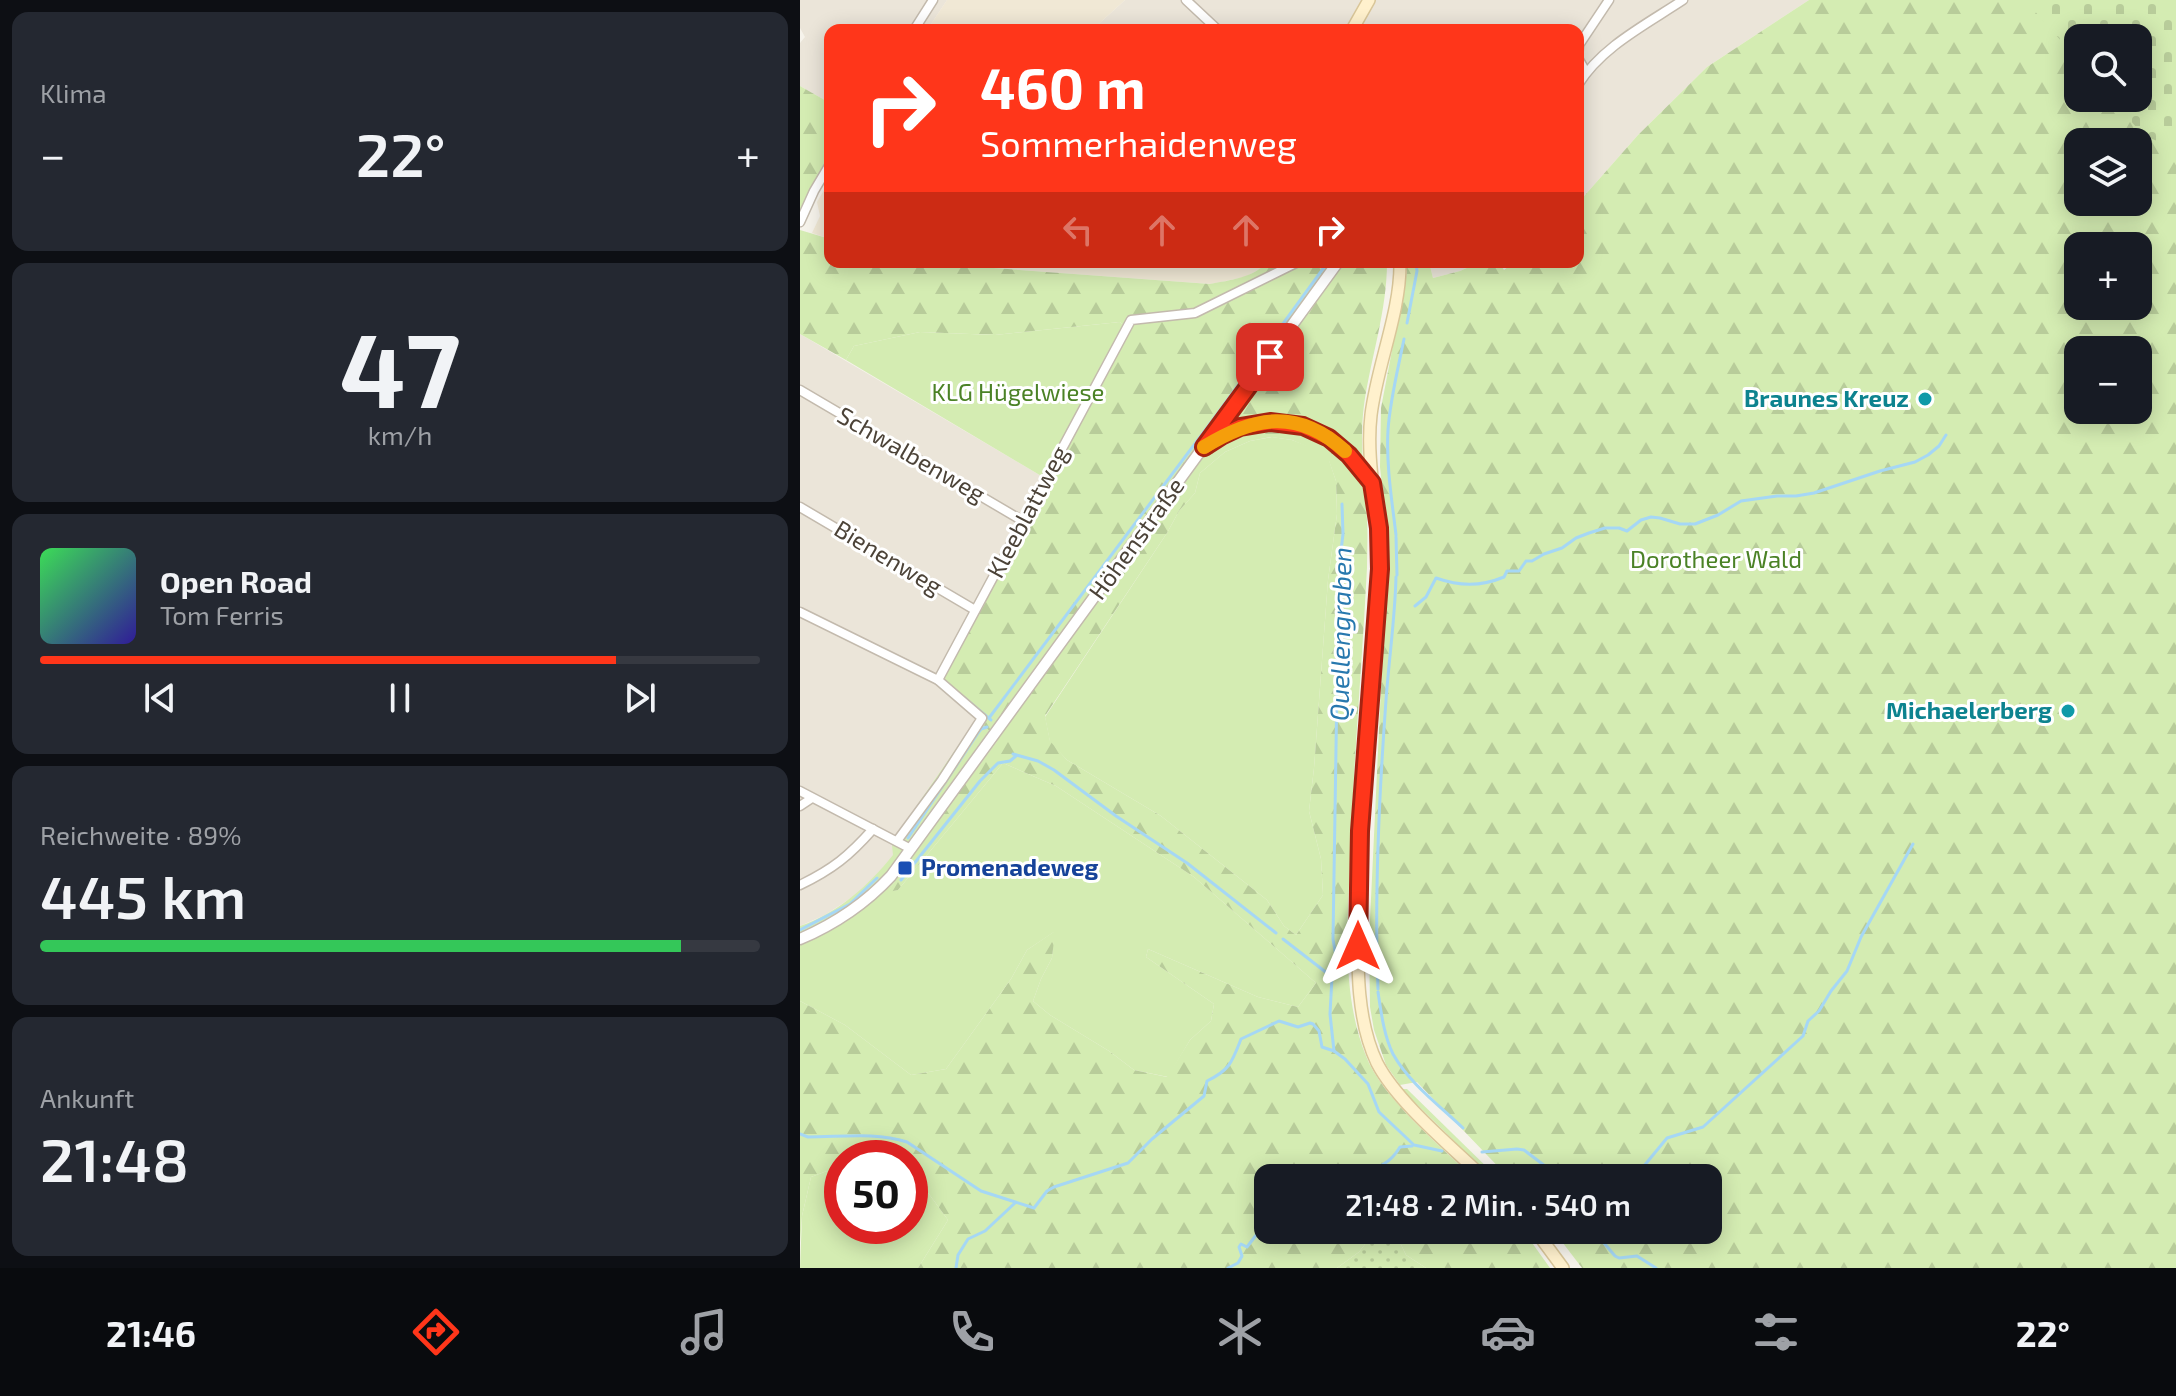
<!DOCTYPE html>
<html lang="de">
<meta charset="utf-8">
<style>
:root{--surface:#171b24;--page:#242831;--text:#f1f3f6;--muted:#9ea1a6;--line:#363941;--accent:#ff361a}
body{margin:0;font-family:"Exo 2",sans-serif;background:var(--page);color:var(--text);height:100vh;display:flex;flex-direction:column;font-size:30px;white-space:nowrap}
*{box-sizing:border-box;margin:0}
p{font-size:26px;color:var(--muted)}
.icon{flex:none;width:44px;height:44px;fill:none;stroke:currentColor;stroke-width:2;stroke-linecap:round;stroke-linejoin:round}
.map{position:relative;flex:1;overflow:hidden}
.drawer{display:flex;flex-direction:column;gap:12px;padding:12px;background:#0d0f14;width:800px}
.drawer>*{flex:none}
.banner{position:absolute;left:24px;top:24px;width:760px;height:244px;border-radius:16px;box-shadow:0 4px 20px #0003;background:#ff361a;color:#fff;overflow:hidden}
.tools{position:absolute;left:1264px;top:24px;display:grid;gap:16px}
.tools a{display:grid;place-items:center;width:88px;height:88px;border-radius:16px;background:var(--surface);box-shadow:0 4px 20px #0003;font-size:40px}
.speed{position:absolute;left:24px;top:1140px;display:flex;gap:16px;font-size:40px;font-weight:700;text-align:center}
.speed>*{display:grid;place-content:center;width:104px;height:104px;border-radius:50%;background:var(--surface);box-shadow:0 4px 20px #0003;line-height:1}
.speed .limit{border:12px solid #d22;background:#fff;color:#111}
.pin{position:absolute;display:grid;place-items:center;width:68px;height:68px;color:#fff;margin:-34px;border-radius:16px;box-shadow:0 4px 12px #0006}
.me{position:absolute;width:88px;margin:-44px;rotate:0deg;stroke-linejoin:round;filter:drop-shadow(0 0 6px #0008)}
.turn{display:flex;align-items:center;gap:28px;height:168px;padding:0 24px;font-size:36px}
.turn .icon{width:104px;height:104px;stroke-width:2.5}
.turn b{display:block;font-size:56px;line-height:68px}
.lanes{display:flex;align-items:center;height:76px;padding:0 24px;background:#0003;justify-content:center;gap:40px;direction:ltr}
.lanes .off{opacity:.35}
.big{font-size:60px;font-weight:600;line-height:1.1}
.drawer .card{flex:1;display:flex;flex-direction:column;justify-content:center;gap:12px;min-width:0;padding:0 28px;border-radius:16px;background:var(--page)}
.drawer .dial{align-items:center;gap:0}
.dial b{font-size:104px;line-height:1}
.song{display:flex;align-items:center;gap:24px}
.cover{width:96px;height:96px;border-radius:12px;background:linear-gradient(135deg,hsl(130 70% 55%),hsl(250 70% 35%))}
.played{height:8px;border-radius:4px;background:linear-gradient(90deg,var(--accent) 80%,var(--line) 80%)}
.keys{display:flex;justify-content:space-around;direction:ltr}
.heat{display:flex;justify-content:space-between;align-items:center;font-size:44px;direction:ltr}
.charge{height:12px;border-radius:6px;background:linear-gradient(90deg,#34c759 89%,var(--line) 0)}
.trip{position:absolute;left:454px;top:1164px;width:468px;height:80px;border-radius:16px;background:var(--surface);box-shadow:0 4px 20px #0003;font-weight:600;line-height:80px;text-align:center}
.tabs{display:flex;height:128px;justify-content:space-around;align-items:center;background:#090b0e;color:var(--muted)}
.tabs .icon{width:56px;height:56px}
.tabs .current{color:var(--accent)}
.tabs b{font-size:36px;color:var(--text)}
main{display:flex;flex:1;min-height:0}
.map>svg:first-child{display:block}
.residential{fill:#ebe5d9}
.education{fill:#f0e8d5}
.green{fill:#d4ecb2}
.forest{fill:url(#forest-firs);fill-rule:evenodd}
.cemetery{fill:url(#cemetery-stones)}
.park{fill:url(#park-dots)}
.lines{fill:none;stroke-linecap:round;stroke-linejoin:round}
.stream{stroke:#a5d7f5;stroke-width:3}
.minor-casing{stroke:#c3baad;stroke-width:11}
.tertiary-casing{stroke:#c3baad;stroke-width:13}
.secondary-casing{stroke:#d9c699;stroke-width:14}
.minor{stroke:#fff;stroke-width:8}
.tertiary{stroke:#fff;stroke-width:10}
.secondary{stroke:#fff1cd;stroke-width:11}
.route-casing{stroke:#a62311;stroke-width:20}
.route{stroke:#ff361a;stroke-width:14}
.slow{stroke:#f59e0b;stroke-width:14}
.culture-dot{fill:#0f9aa8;stroke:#fff;stroke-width:3}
.transit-dot{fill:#1a4fb4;stroke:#fff;stroke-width:3}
.labels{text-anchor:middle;stroke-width:6;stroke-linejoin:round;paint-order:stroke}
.park-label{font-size:24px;fill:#4b8226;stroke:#fff}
.culture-label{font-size:24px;font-weight:bold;fill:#0d838f;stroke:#fff;text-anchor:end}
.street-label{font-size:24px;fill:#4c4338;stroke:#fff}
.transit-label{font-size:24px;font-weight:bold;fill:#164399;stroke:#fff;text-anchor:start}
.water-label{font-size:26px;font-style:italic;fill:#2778ae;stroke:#fff}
</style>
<main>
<section class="drawer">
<div class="card"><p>Klima</p>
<div class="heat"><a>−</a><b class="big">22°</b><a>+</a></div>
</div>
<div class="card dial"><b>47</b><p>km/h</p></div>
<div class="card">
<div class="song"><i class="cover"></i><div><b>Open Road</b><p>Tom Ferris</p></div></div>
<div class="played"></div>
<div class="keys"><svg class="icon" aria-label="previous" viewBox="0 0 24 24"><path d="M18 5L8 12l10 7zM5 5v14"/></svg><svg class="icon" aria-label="pause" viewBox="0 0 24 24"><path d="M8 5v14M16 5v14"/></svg><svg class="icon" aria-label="next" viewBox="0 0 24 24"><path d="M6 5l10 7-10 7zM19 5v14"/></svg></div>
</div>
<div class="card"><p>Reichweite · 89%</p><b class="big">445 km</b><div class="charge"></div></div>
<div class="card"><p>Ankunft</p><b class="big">21:48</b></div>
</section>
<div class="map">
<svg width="1376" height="1268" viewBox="0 0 1376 1268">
<defs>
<pattern id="forest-firs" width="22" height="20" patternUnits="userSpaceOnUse" patternTransform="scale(2)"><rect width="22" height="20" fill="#d4ecb2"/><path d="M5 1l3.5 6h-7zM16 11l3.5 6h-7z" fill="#b8cc9a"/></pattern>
<pattern id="cemetery-stones" width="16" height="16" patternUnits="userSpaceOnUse" patternTransform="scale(2)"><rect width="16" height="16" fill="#d4ecb2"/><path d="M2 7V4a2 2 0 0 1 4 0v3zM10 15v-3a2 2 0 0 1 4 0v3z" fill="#b8cc9a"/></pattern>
<pattern id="park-dots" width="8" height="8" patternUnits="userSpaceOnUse" patternTransform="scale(2)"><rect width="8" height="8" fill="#d4ecb2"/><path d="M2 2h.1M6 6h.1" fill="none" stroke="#b8cc9a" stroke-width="1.8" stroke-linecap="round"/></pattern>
</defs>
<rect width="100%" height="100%" fill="#f6f3eb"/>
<g class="residential">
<path d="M0 0H147L127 30H30V103L0 86V43L5 37 0 28Z"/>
<path d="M325 0H1009L907 67 838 135 778 203V30H292Z"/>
<path d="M629 262H680L660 271 633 278Z"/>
<path d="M0 334 243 477 173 724 100 830 94 855 76 876 57 894 25 915 0 926Z"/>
</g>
<g class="education">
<path d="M147 0H325L292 30H127Z"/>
<path d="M30 180V239L12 233 20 216 17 202Z"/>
<path d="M111 262H467L462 268 445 277 411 284Z"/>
</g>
<g class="green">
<path d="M320 322 324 326 243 477 46 360 54 346 120 332 195 335Z"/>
<path d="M472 437 492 440 513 448 529 460 536 481 537 514 528 580 514 768 509 811 521 859 523 895 496 935 484 926 467 900 361 816 267 760 250 742 245 717 367 533 379 511 395 493 400 473 425 452 450 441Z"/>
<path d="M176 717 198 740 110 858 89 891 98 890 203 763 256 786 394 877 516 983 498 1007 458 997 348 949 346 957 414 1004 411 1021 390 1040 368 1077 334 1070 309 1051 250 1015 233 1001 241 979 252 958 254 932 227 950 211 979 146 1069 111 1075 45 1025 0 1001V926C38 913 68 886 93 855L92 845 100 830 173 724Z"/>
<path d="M601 1089H607L698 1178H692Z"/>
<path d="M42 1170V1226H110V1184L126 1190 148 1220 118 1268H0L2 1216 11 1177 27 1171Z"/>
</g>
<g class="forest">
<path d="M1009 0H1376V1268H782L753 1230H908V1178H709L617 1082 600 1085 586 1065 574 1030 570 1007 569 941 588 540 580 467 581 408 607 272 606 262H629L633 278 660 271 680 262H699L704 270 714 262H778V203L838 135 907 67ZM1278 38H1338V98H1278ZM1278 142H1338V202H1278ZM1278 246H1338V306H1278ZM1278 350H1338V410H1278Z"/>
<path d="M0 86 30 103V156L0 210Z"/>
<path d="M0 230 30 239V262H111L410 284C430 280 453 278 467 262H587C587 311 571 357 564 405 559 443 565 481 567 520 568 536 567 552 567 568 562 667 553 765 550 864 547 926 542 997 566 1056 582 1098 640 1145 673 1178H468V1230H576L559 1252 537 1268H118L148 1220 126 1190 110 1184V1158H42V1170L27 1171 11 1177 2 1216 0 1243V1001L45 1025 111 1075 146 1069 211 979 227 950 255 931 252 958 241 979 233 1001 250 1015 309 1051 334 1070 367 1077 390 1040 411 1021 414 1004 346 957 348 949 458 997 498 1007 516 983 394 877 256 786 203 763 98 890 88 892 110 858 198 740 176 717 133 681 324 326 320 322 195 335 120 332 54 346 46 360 0 334ZM471 437 492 440 513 449 529 461 536 481 537 514 528 580 514 768 509 811 521 859 523 895 496 935 484 926 467 900 361 816 267 760 250 741 245 716 367 533 379 511 395 493 400 473 425 452 450 441Z"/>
<path d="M594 1230H723L750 1268H626L606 1255Z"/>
</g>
<path class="cemetery" d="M1225 0H1376V149L1343 135 1311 98H1338V38H1278V60Z"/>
<path class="park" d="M576 1230H594L606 1255 626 1268H537L559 1252Z"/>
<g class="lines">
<g class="stream">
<path d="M607 323 617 271 616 262"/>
<path d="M596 535C592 501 586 465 588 430 590 400 598 369 604 339"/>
<path d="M596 537 597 575"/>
<path d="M615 606 626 597 636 578C659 586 680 587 704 577L707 571H719L726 561H732L744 554 762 548 776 538 789 533 805 528H819L827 531 841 520 851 517 860 518 880 524H895L918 515 941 501 977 496H996L1014 493 1080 471 1115 462 1128 455 1139 446 1146 435"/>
<path d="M162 696 191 720"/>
<path d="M189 718 415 417 528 262"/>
<path d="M213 754 238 761 254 770 316 816 387 863 476 933"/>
<path d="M108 838 178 733 181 729 187 727"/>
<path d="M101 880 180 781 198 763 210 761 216 756"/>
<path d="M0 930 50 904 77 878"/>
<path d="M483 939 532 977"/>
<path d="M578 989C574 893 579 796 586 700 589 659 595 618 596 577"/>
<path d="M578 992C581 1012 584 1036 593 1054 609 1083 640 1106 663 1128"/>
<path d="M534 1051 530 1014 532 977 536 957 533 939 538 621 541 595 539 568 543 534 542 504"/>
<path d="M0 1134 8 1137C42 1137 75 1132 107 1142L181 1191 234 1208 247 1191 254 1187 328 1163 352 1139 404 1096 407 1081C430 1070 432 1062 441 1039L479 1021 498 1027 510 1023 513 1024 519 1031 522 1047 534 1051 545 1059 568 1084 579 1112 614 1145 642 1151"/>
<path d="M682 1152 717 1149 724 1150 749 1169 771 1172 774 1178"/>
<path d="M557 1178 559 1174C578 1168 590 1164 600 1147L612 1146"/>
<path d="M834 1178 867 1138 903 1127 1003 1036 1008 1021 1019 1011 1031 991 1047 971 1061 937 1113 844"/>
<path d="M793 1230 815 1256 819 1258 837 1256 856 1268"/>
<path d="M156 1268 158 1255 168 1239 185 1231 215 1203"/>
<path d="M428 1268 438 1263 442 1256 439 1247 441 1244 447 1247 457 1234 468 1229"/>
</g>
<g class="minor-casing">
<g id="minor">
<path d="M386 0 418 30"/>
<path d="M114 30 133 0"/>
<path d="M786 72 778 58 779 45 809 0"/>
<path d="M778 85C801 47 847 24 883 0"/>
<path d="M0 222 14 191 30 164"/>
<path d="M0 390 223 521"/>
<path d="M0 507 175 610"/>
<path d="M0 612 138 680 182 718 142 780 97 841"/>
<path d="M138 680 331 320 395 313 498 262"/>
<path d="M0 791 111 849"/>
<path d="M0 806 12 798"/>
<path d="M0 885C33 869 49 856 73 829"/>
</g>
</g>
<g class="tertiary-casing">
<g id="tertiary">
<path d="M412 442C452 415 502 415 539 446 552 457 561 471 572 483"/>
<path d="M0 939C35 924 65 904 91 876L538 262"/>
</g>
</g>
<g class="secondary-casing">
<g id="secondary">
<path d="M552 30 569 0"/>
<path d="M600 262C601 311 577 365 571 415 565 466 581 517 580 569 572 680 560 791 558 902 558 954 554 1015 577 1063 597 1102 652 1147 684 1178"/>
<path d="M735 1230 763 1268"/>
</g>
</g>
<use href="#minor" class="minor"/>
<use href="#tertiary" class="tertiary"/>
<use href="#secondary" class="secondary"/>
</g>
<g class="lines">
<g class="route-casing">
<path id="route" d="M470 357 404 447 421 436 440 427 470 422 503 426 529 438 549 455 572 483 579 528 580 569 560 831 558 946"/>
</g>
<use href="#route" class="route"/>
<path class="slow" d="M404 447C454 416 498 408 545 451"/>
</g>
<g class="culture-dot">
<circle cx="1125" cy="399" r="8"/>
<circle cx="1268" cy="711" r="8"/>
</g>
<rect class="transit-dot" x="97" y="860" width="16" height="16" rx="4"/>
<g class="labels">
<g class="park-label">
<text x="218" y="401">KLG Hügelwiese</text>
<text x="916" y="568">Dorotheer Wald</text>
</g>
<g class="culture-label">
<text x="1109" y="407">Braunes Kreuz</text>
<text x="1252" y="719">Michaelerberg</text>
</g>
<g class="street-label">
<text transform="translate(111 455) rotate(30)" y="8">Schwalbenweg</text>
<text transform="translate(228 512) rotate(-62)" y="8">Kleeblattweg</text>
<text transform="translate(337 539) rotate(-54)" y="8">Höhenstraße</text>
<text transform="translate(88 558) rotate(31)" y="8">Bienenweg</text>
</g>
<g class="transit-label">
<text x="121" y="876">Promenadeweg</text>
</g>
<g class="water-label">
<text transform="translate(541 634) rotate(-89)" y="9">Quellengraben</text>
</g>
</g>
</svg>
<div class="tools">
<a><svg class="icon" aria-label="search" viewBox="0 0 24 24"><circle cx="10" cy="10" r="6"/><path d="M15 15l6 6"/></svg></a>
<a><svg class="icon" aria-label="layers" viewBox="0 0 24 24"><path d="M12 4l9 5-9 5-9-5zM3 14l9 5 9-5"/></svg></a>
<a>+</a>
<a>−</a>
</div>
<div class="speed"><div class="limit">50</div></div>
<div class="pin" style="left:470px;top:357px;background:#d93025"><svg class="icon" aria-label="arrive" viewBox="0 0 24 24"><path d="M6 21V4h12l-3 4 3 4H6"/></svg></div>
<svg class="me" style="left:558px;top:946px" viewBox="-20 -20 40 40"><path d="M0-17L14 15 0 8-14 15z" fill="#ff361a" stroke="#fff" stroke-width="4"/></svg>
<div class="trip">21:48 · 2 Min. · 540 m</div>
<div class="banner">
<div class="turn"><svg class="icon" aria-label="right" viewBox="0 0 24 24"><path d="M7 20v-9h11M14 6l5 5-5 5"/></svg><div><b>460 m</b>Sommerhaidenweg</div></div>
<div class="lanes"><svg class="icon off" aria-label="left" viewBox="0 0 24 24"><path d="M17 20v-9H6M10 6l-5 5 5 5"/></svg><svg class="icon off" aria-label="ahead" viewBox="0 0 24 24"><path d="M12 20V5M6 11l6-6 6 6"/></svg><svg class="icon off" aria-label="ahead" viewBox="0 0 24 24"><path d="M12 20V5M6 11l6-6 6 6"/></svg><svg class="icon" aria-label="right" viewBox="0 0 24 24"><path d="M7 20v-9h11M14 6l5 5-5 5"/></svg></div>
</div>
</div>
</main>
<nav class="tabs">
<b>21:46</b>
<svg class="icon current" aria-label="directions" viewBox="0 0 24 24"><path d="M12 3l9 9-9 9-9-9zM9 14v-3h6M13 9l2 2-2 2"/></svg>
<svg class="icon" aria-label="music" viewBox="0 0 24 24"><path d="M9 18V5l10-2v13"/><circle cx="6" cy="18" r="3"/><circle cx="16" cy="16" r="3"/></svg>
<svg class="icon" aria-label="phone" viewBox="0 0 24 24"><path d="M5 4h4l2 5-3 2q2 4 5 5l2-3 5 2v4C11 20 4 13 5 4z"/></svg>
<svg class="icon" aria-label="climate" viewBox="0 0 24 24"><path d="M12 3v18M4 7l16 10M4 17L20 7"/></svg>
<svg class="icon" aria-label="car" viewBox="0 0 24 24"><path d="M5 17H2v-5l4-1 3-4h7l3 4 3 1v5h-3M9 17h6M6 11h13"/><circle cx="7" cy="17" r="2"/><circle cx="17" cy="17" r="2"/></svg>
<svg class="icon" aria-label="filters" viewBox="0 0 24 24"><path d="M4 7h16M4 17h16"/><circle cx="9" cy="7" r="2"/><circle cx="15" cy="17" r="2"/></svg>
<b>22°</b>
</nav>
